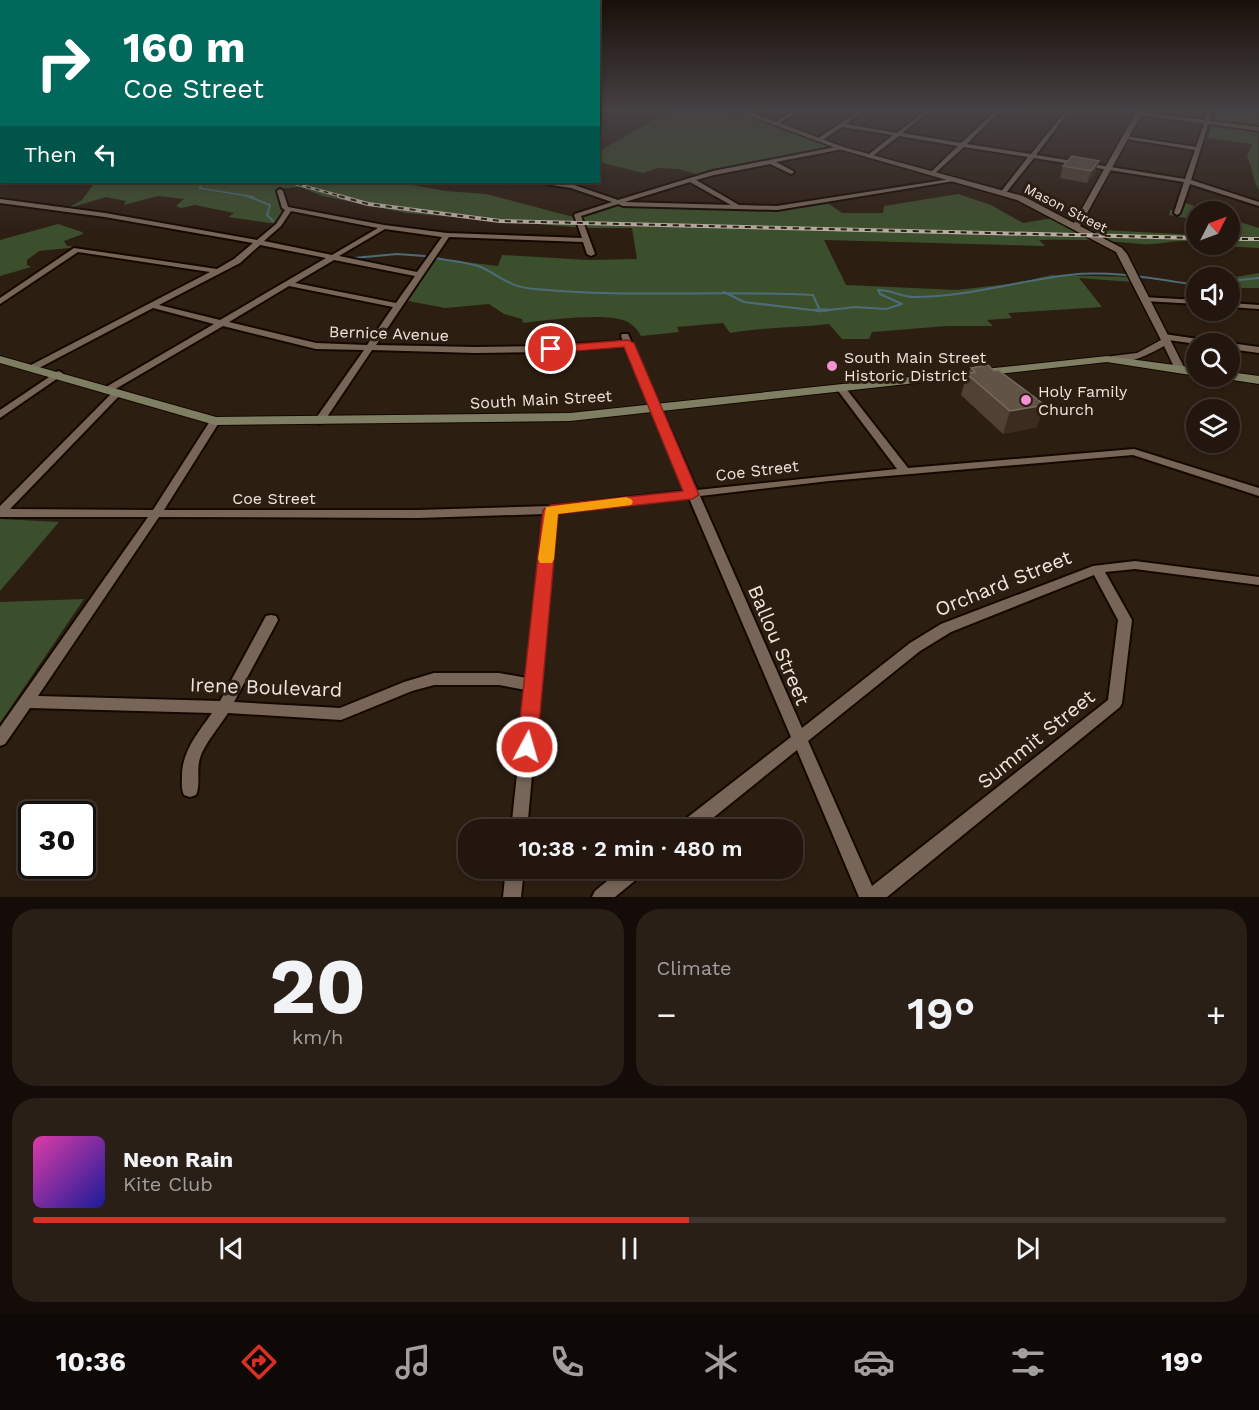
<!DOCTYPE html>
<meta charset="utf-8">
<style>
:root{--surface:#22160e;--page:#2a1f17;--text:#f1f3f6;--muted:#a29f9e;--line:#3f352e;--accent:#d93025}
body{margin:0;font-family:"Work Sans",sans-serif;background:var(--page);color:var(--text);height:100vh;display:flex;flex-direction:column;font-size:22px;white-space:nowrap}
*{box-sizing:border-box;margin:0}
p{font-size:20px;color:var(--muted)}
.icon{flex:none;width:33px;height:33px;fill:none;stroke:currentColor;stroke-width:2;stroke-linecap:round;stroke-linejoin:round}
.map{position:relative;height:897px;overflow:hidden}
.panel{display:flex;flex-direction:column;gap:12px;padding:12px;background:#130c08;flex:1}
.panel>*{flex:none}
.hud{position:absolute;left:0px;top:0px;width:600px;height:183px;box-shadow:0 3px 9px #0003,0 0 0 2px var(--line);background:#00695c;color:#fff;overflow:hidden}
.needle{width:39px;rotate:48deg}
.controls{position:absolute;left:1186px;top:201px;display:grid;gap:12px}
.controls a{display:grid;place-items:center;width:54px;height:54px;border-radius:50%;background:var(--surface);box-shadow:0 3px 9px #0003,0 0 0 2px var(--line);font-size:30px}
.speed{position:absolute;left:18px;top:801px;display:flex;gap:12px;font-size:30px;font-weight:700;text-align:center}
.speed>*{display:grid;place-content:center;width:78px;height:78px;border-radius:50%;background:var(--surface);box-shadow:0 3px 9px #0003,0 0 0 2px var(--line);line-height:1}
.speed .limit{border:3px solid #111;border-radius:9px;background:#fff;color:#111}
.pin{position:absolute;display:grid;place-items:center;width:51px;height:51px;color:#fff;margin:-26px;border:3px solid #fff;border-radius:50%;box-shadow:0 2px 6px #0007}
.me{position:absolute;width:66px;margin:-33px;rotate:6deg;stroke-linejoin:round;filter:drop-shadow(0 0 4px #0008)}
.turn{display:flex;align-items:center;gap:21px;height:126px;padding:0 24px;font-size:27px}
.turn .icon{width:78px;height:78px;stroke-width:2.5}
.turn b{display:block;font-size:42px;line-height:51px}
.then{display:flex;align-items:center;height:57px;padding:0 24px;background:#0003;gap:12px;font-size:22px}
.big{font-size:45px;font-weight:600;line-height:1.1}
.panel .widget{flex:1;display:flex;flex-direction:column;justify-content:center;gap:9px;min-width:0;padding:0 21px;border-radius:24px;background:var(--page)}
.panel .dial{align-items:center;gap:0}
.dial b{font-size:78px;line-height:1}
.song{display:flex;align-items:center;gap:18px}
.cover{width:72px;height:72px;border-radius:9px;background:linear-gradient(135deg,hsl(320 70% 55%),hsl(240 70% 35%))}
.played{height:6px;border-radius:3px;background:linear-gradient(90deg,var(--accent) 55%,var(--line) 55%)}
.keys{display:flex;justify-content:space-around;direction:ltr}
.heat{display:flex;justify-content:space-between;align-items:center;font-size:33px;direction:ltr}
.panel .tiles{flex:1;display:grid;gap:12px;grid-template-columns:1fr 1fr}
.widget:last-child{grid-column:span 2}
.trip{position:absolute;left:458px;top:819px;width:345px;height:60px;border-radius:24px;background:var(--surface);box-shadow:0 3px 9px #0003,0 0 0 2px var(--line);font-weight:600;line-height:60px;text-align:center}
.tab-bar{display:flex;height:96px;justify-content:space-around;align-items:center;background:#0e0906;color:var(--muted)}
.tab-bar .icon{width:42px;height:42px}
.tab-bar .on{color:var(--accent)}
.tab-bar b{font-size:27px;color:var(--text)}
.map>svg:first-child{display:block}
.green{fill:#3c4f2c}
.lines{fill:none;stroke-linecap:round;stroke-linejoin:round}
.stream-far2{stroke:#4c6c7a;stroke-width:1.5}
.stream-far1{stroke:#4c6c7a;stroke-width:2}
.stream{stroke:#4c6c7a;stroke-width:3}
.minor-casing{stroke:#150801;stroke-width:4}
.tertiary-casing{stroke:#150801;stroke-width:3}
.secondary-casing{stroke:#150801;stroke-width:2}
.minor{fill:#776557;fill-rule:evenodd}
.tertiary{fill:#776557;fill-rule:evenodd}
.secondary{fill:#7e7e62;fill-rule:evenodd}
.rail-far1-casing{stroke:#b9aea5;stroke-width:3}
.rail-casing{stroke:#b9aea5;stroke-width:4}
.rail-far1{stroke:#2d1e12;stroke-width:1.5;stroke-dasharray:4.5;stroke-linecap:butt}
.rail{stroke:#2d1e12;stroke-width:2;stroke-dasharray:6;stroke-linecap:butt}
.wall{fill:#514135}
.shaded-wall{fill:#3b2c1f}
.building{fill:#625347;stroke:#786a5e;stroke-width:1.5}
.route{fill:#d93025;stroke:#8d1f18;stroke-width:1.5}
.slow{fill:#f59e0b}
.poi-dot{fill:#f590d1;stroke:#2d1e12;stroke-width:2}
.labels{text-anchor:middle;stroke-width:6;stroke-linejoin:round;paint-order:stroke}
.far-street-label{font-size:14px;fill:#efe5dd;stroke:#2d1e12}
.street-label{font-size:16px;fill:#efe5dd;stroke:#2d1e12}
.poi-label{font-size:16px;fill:#efe5dd;stroke:#2d1e12;text-anchor:start}
.near-street-label{font-size:20px;fill:#efe5dd;stroke:#2d1e12}
</style>
<div class="map">
<svg width="1259" height="897" viewBox="0 0 1259 897">
<rect width="100%" height="100%" fill="#2d1e12"/>
<g class="green">
<path d="M673 109H727L743 112 838 148 703 176 679 169 658 168 643 173 599 162 598 152Z"/>
<path d="M1210 109H1259V128L1206 121Z"/>
<path d="M1212 124 1258 130 1259 190C1252 179 1254 170 1247 157L1252 144 1208 138Z"/>
<path d="M99 182H396L446 191 486 194 581 219 580 214 617 202 780 208 826 202 842 213H883L884 206 958 194 991 205 1023 223 1059 217 1085 229 1196 235 1192 219 1169 215 1170 210 1178 211 1182 202 1210 211 1197 212V243C1178 237 1160 246 1141 244 1107 240 1074 239 1039 240L1045 246 824 240 846 285 957 290 1017 283 1052 275 1130 277 1132 282 1079 278 1102 307 1008 313 1012 318 987 320 993 326H947L872 332 869 339H842L829 324C795 328 764 327 730 333L723 323 677 327 679 332 641 336C636 327 630 321 619 319 595 314 549 320 523 323L522 319 504 314 489 304 445 308 403 300 432 258 498 266 502 255 589 260 637 259 632 228H585L406 213 323 196 299 187 278 189 284 211 277 224 228 217 234 213 195 205 181 208 176 206 184 199 158 196 124 205 126 201 106 197 66 209 82 200 93 185Z"/>
<path d="M1230 219 1259 228V248L1201 245 1230 244Z"/>
<path d="M58 224 82 232 83 234 64 241 67 246 79 247 39 251 27 260V265L31 267 0 276V240Z"/>
<path d="M1259 273V288H1230V278Z"/>
<path d="M0 519 59 522 0 591Z"/>
<path d="M84 599 0 723V602Z"/>
</g>
<g class="lines">
<path class="stream-far2" d="M201 186 199 188 254 197"/>
<g class="stream-far1">
<path d="M247 196 270 205 267 215 273 221"/>
<path d="M354 258 397 254 425 256"/>
<path d="M436 258C450 261 468 262 481 267 502 277 509 287 535 289 628 298 720 290 813 295L820 311 855 307 886 309 902 304 880 294 878 290C892 290 902 297 914 297 966 297 1017 281 1069 275 1111 270 1155 279 1197 285"/>
<path d="M1230 281 1259 278"/>
<path d="M724 292 744 302 820 311"/>
</g>
<g class="stream">
<path d="M816 310 820 311"/>
<path d="M820 310H828"/>
</g>
<g class="minor-casing">
<g id="minor">
<path d="M797 109H802L778 124 773 123Z"/>
<path d="M862 109H867L846 124 897 133 928 109H932L902 133 961 143 998 109H1002L967 144 1031 154 1067 109H1071L1036 155 1185 179 1195 150 1121 138 1124 136 1196 147 1209 109H1213L1191 180 1259 202V206L1190 184 1180 213 1177 215 1174 213 1184 182 1034 158 1005 194 1003 195 1000 193 1028 157 964 147 933 175 930 173 931 172 958 146 899 136 870 158 868 157V155L893 135 842 127 821 141H817V139Z"/>
<rect x="0" y="121" width="2" height="4"/>
<path d="M841 146 844 148 843 149 776 162 793 171 794 172 791 174 770 164 714 175 696 180 739 205 777 206 957 178 960 180 777 210 623 206 618 204 581 216 595 254 591 256 587 254 583 242 449 237 376 345 475 347 551 346 623 341 621 336 622 334H628L697 490 897 469 836 388 841 385 844 386 908 468 1134 449 1259 488V496L1133 455 829 481 700 496 802 728 910 643 941 624 1093 566 1135 561 1259 577V585L1135 569 1105 572 1132 620 1122 703 1120 707 887 897H859L797 750 698 830H677L679 824 791 737 689 498 556 513 527 830H511L526 690 499 685H434L412 691 341 720 228 713C220 726 204 744 200 758 196 770 201 784 196 795L190 797 184 795C181 789 182 783 182 776 182 751 198 733 212 713L30 708 5 744 0 746V727L148 517H0V506L115 390H121L123 392 10 509 153 510 210 421 215 418 220 421 164 510H418L551 506 686 491 625 346 551 352 475 353 372 350 323 423 319 424 314 421 364 350 316 349 223 326 112 391H106L104 389 106 387 214 324 153 308 37 369H31L29 367 31 365 210 272 78 252 0 304V298L74 248 217 269 234 259 253 243 105 217 0 203V199L105 213 257 240 276 224 285 210 282 208 277 191 280 189 283 191 288 207 384 225 447 233 582 238 574 215 575 214 612 202 571 188 546 184 543 182 574 185 618 200 713 171ZM690 182 731 205 625 202ZM291 211 378 228 332 255 264 241 281 226ZM385 229 442 237 417 272 339 256ZM260 245 326 258 220 320 159 305 240 263ZM334 260 415 276 396 303 295 283ZM289 286 393 307 367 345 316 343 229 322ZM545 514 527 678 499 673H434L404 682 340 708 234 702 278 620 276 616 271 615 266 616 220 701 38 696 159 517 418 518ZM1094 575 1118 620 1108 700 872 886 808 741 920 651 951 632Z"/>
<path d="M1142 297 1197 300V304L1145 301 1141 299Z"/>
<path d="M1230 303 1259 305V309L1230 307Z"/>
<path d="M1164 334 1212 341 1216 344H1197L1161 339 1160 337Z"/>
<path d="M1230 343 1259 347V353L1230 349Z"/>
<path d="M58 371 61 372 63 374 61 376 0 418V410Z"/>
<path d="M506 868H524L521 897H503Z"/>
<path d="M623 868H645L643 874 615 897H592L595 891Z"/>
</g>
</g>
<g class="tertiary-casing">
<path id="tertiary" d="M727 109 745 110 843 147 1023 196 1074 223 1135 114 1108 111 1106 109 1137 111 1139 109H1143L1142 112 1259 127V131L1141 115 1080 226 1122 248 1127 254 1185 369 1180 372 1175 369 1164 346C1150 354 1121 369 1107 359L1112 356 1137 353 1161 340 1116 252 1017 200 839 149 742 113Z"/>
</g>
<g class="secondary-casing">
<g id="secondary">
<path d="M0 163H2L0 168Z"/>
<path d="M0 356 216 417 570 413 1107 356 1197 368V376L1107 362 570 421 215 425 0 363Z"/>
<path d="M1230 372 1259 376V384L1226 379 1224 376H1230Z"/>
</g>
</g>
<use href="#minor" class="minor"/>
<use href="#tertiary" class="tertiary"/>
<use href="#secondary" class="secondary"/>
<g class="rail-far1-casing">
<path id="rail-far1" d="M289 182 344 197"/>
</g>
<g class="rail-casing">
<g id="rail">
<path d="M339 196 368 204 500 221 1197 238"/>
<path d="M1230 239H1259"/>
</g>
</g>
<use href="#rail-far1" class="rail-far1"/>
<use href="#rail" class="rail"/>
</g>
<g class="wall">
<path d="M1072 156 1095 173 1087 183 1060 178 1063 166Z"/>
<path d="M971 368 1037 427 1003 434 961 395 967 374 969 373Z"/>
</g>
<g class="shaded-wall">
<path d="M1099 161 1095 173 1087 183 1091 171Z"/>
<path d="M1045 405 1037 427 1003 434 1010 411Z"/>
</g>
<g class="building">
<path d="M1072 156 1099 161 1091 171 1063 166Z"/>
<path d="M988 365 994 371 998 370 1045 405 1010 411 967 374 975 372 971 368Z"/>
</g>
<linearGradient id="sky" x2="0" y2="1"><stop stop-color="#19100a"/><stop offset="0.47" stop-color="#464144"/><stop offset="1" stop-color="#464144" stop-opacity="0"/></linearGradient>
<rect width="1259" height="234" fill="url(#sky)"/>
<path class="route" d="M628 340 634 343 699 495 692 499 558 514 537 747 534 753 527 755 520 753 517 747 543 510 551 505 683 491 624 347 551 353 546 349 551 346Z"/>
<path class="slow" d="M626 497 631 499 633 502 631 505 558 514 554 559 552 563H540L538 559 546 507Z"/>
<g class="poi-dot">
<circle cx="832" cy="366" r="6"/>
<circle cx="1026" cy="400" r="6"/>
</g>
<g class="labels">
<g class="far-street-label">
<text transform="translate(1066 208) rotate(27)" y="5">Mason Street</text>
</g>
<g class="street-label">
<text transform="translate(389 333) rotate(2)" y="6">Bernice Avenue</text>
<text transform="translate(541 399) rotate(-3)" y="6">South Main Street</text>
<text transform="translate(757 470) rotate(-7)" y="6">Coe Street</text>
<text x="274" y="504">Coe Street</text>
</g>
<g class="poi-label">
<text x="844" y="363">South Main Street<tspan x="844" dy="18">Historic District</tspan></text>
<text x="1038" y="397">Holy Family<tspan x="1038" dy="18">Church</tspan></text>
</g>
<g class="near-street-label">
<text transform="translate(1003 583) rotate(-22)" y="7">Orchard Street</text>
<text transform="translate(779 645) rotate(67)" y="7">Ballou Street</text>
<text transform="translate(266 687) rotate(2)" y="7">Irene Boulevard</text>
<text transform="translate(1036 739) rotate(-39)" y="7">Summit Street</text>
</g>
</g>
</svg>
<div class="controls">
<a><svg class="needle" viewBox="-14 -14 28 28"><path d="M0-13l5 13h-10z" fill="#e53935"/><path d="M0 13l5-13h-10z" fill="#a29f9e"/></svg></a>
<a><svg class="icon" aria-label="sound" viewBox="0 0 24 24"><path d="M4 9h4l5-4v14l-5-4H4zM17 9q2 3 0 6"/></svg></a>
<a><svg class="icon" aria-label="search" viewBox="0 0 24 24"><circle cx="10" cy="10" r="6"/><path d="M15 15l6 6"/></svg></a>
<a><svg class="icon" aria-label="layers" viewBox="0 0 24 24"><path d="M12 4l9 5-9 5-9-5zM3 14l9 5 9-5"/></svg></a>
</div>
<div class="speed"><div class="limit">30</div></div>
<div class="pin" style="left:551px;top:349px;background:#d93025"><svg class="icon" aria-label="arrive" viewBox="0 0 24 24"><path d="M6 21V4h12l-3 4 3 4H6"/></svg></div>
<svg class="me" style="left:527px;top:747px" viewBox="-20 -20 40 40"><circle r="17" fill="#d93025" stroke="#fff" stroke-width="3"/><path d="M0-11L8 9 0 5-8 9z" fill="#fff"/></svg>
<div class="trip">10:38 · 2 min · 480 m</div>
<div class="hud">
<div class="turn"><svg class="icon" aria-label="right" viewBox="0 0 24 24"><path d="M7 20v-9h11M14 6l5 5-5 5"/></svg><div><b>160 m</b>Coe Street</div></div>
<div class="then">Then<svg class="icon" aria-label="left" viewBox="0 0 24 24"><path d="M17 20v-9H6M10 6l-5 5 5 5"/></svg></div>
</div>
</div>
<section class="panel">
<div class="tiles">
<div class="widget dial"><b>20</b><p>km/h</p></div>
<div class="widget"><p>Climate</p>
<div class="heat"><a>−</a><b class="big">19°</b><a>+</a></div>
</div>
<div class="widget">
<div class="song"><i class="cover"></i><div><b>Neon Rain</b><p>Kite Club</p></div></div>
<div class="played"></div>
<div class="keys"><svg class="icon" aria-label="previous" viewBox="0 0 24 24"><path d="M18 5L8 12l10 7zM5 5v14"/></svg><svg class="icon" aria-label="pause" viewBox="0 0 24 24"><path d="M8 5v14M16 5v14"/></svg><svg class="icon" aria-label="next" viewBox="0 0 24 24"><path d="M6 5l10 7-10 7zM19 5v14"/></svg></div>
</div>
</div>
</section>
<nav class="tab-bar">
<b>10:36</b>
<svg class="icon on" aria-label="directions" viewBox="0 0 24 24"><path d="M12 3l9 9-9 9-9-9zM9 14v-3h6M13 9l2 2-2 2"/></svg>
<svg class="icon" aria-label="music" viewBox="0 0 24 24"><path d="M9 18V5l10-2v13"/><circle cx="6" cy="18" r="3"/><circle cx="16" cy="16" r="3"/></svg>
<svg class="icon" aria-label="phone" viewBox="0 0 24 24"><path d="M5 4h4l2 5-3 2q2 4 5 5l2-3 5 2v4C11 20 4 13 5 4z"/></svg>
<svg class="icon" aria-label="climate" viewBox="0 0 24 24"><path d="M12 3v18M4 7l16 10M4 17L20 7"/></svg>
<svg class="icon" aria-label="car" viewBox="0 0 24 24"><path d="M5 17H2v-5l4-1 3-4h7l3 4 3 1v5h-3M9 17h6M6 11h13"/><circle cx="7" cy="17" r="2"/><circle cx="17" cy="17" r="2"/></svg>
<svg class="icon" aria-label="filters" viewBox="0 0 24 24"><path d="M4 7h16M4 17h16"/><circle cx="9" cy="7" r="2"/><circle cx="15" cy="17" r="2"/></svg>
<b>19°</b>
</nav>
